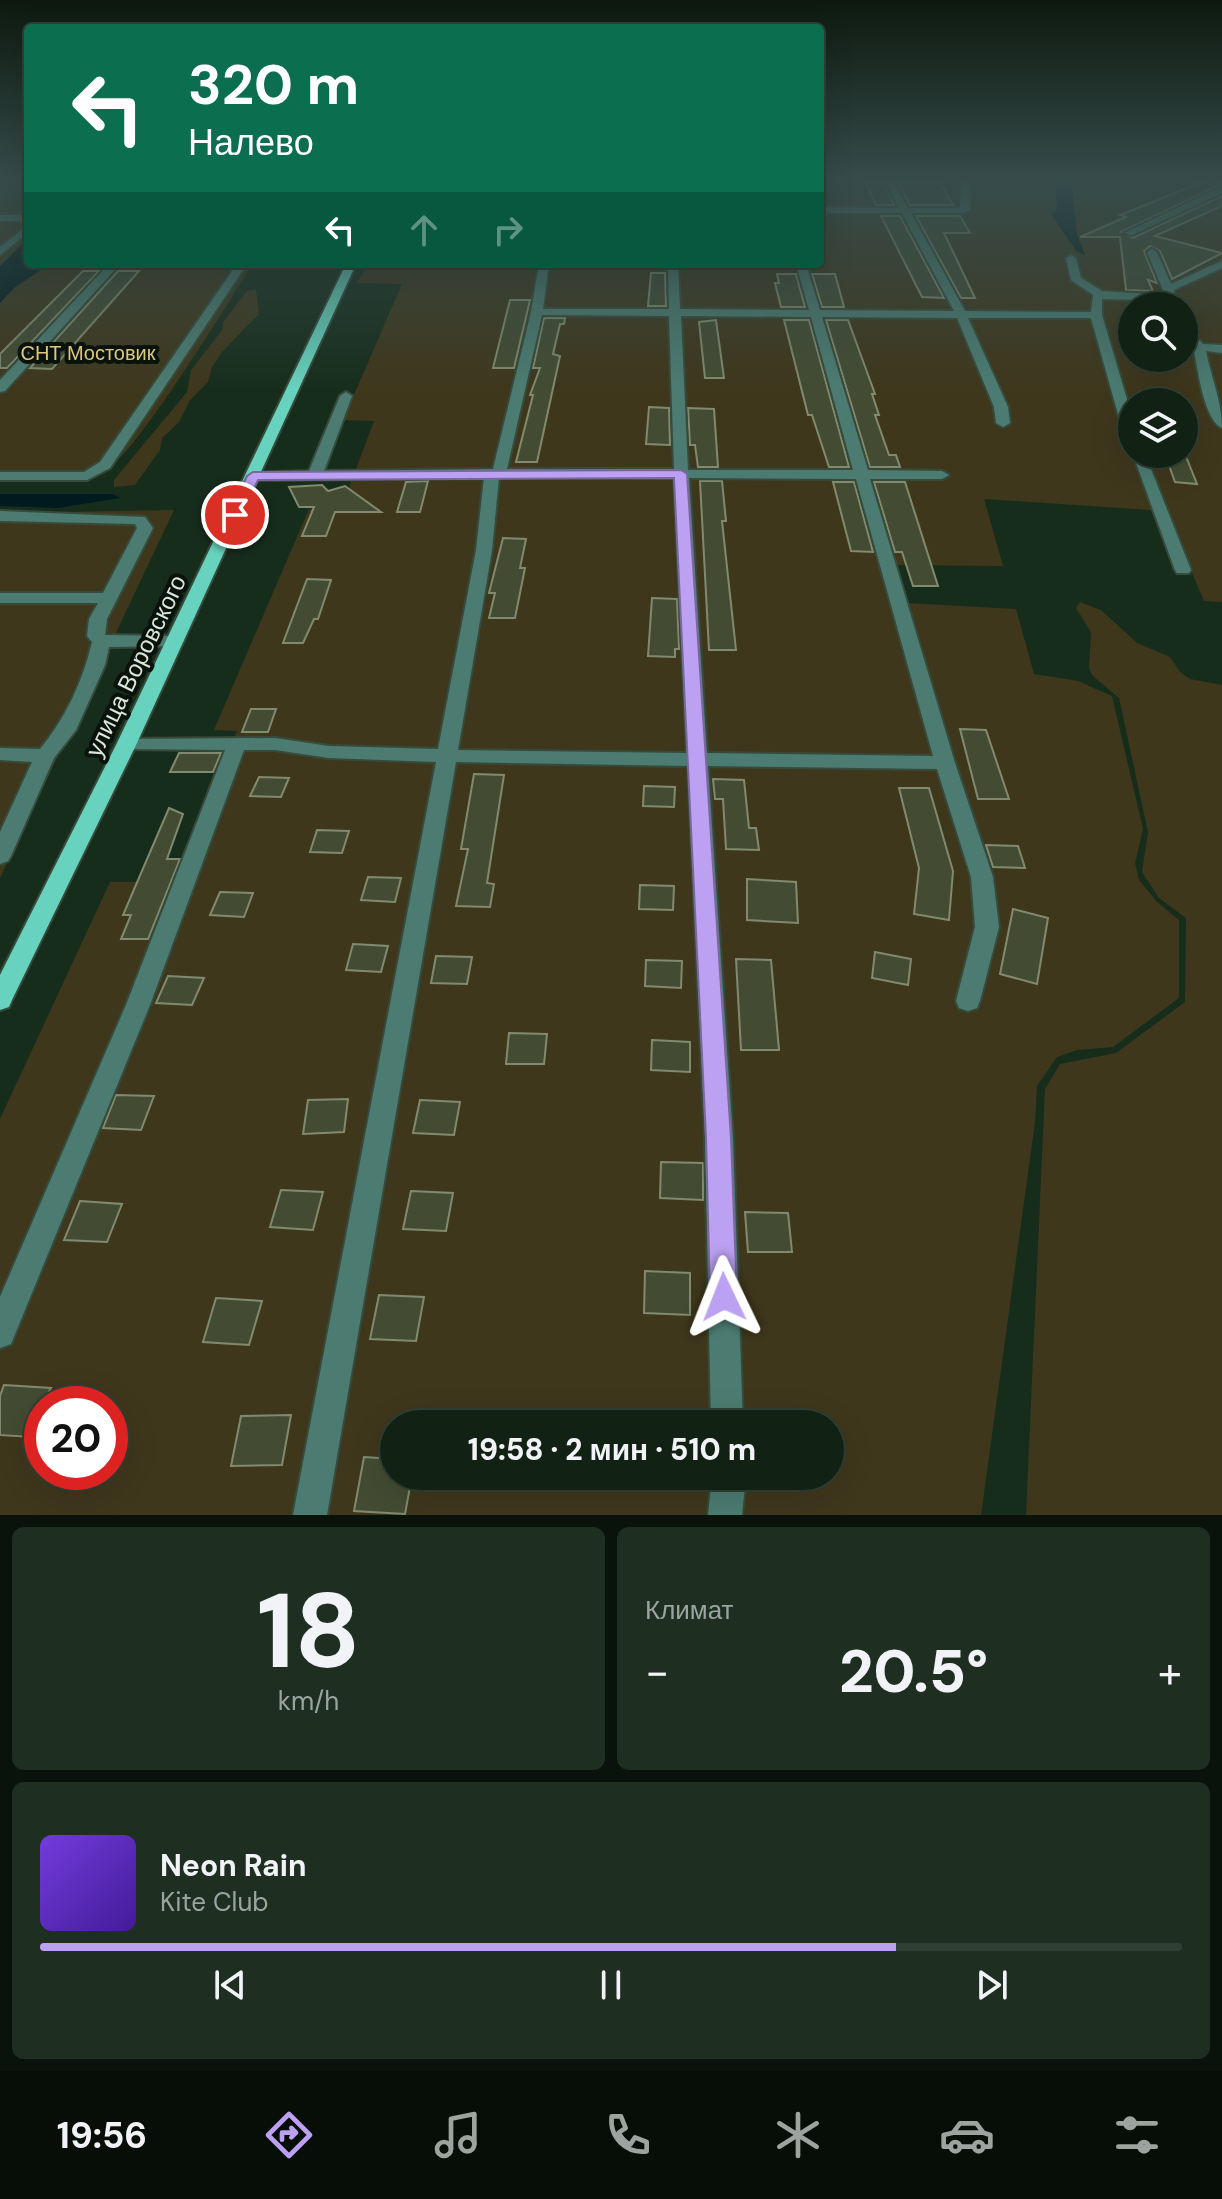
<!DOCTYPE html>
<html lang="ru">
<meta charset="utf-8">
<style>
:root{--surface:#112215;--page:#1e2f22;--text:#f1f3f6;--muted:#9ca4a0;--line:#303f34;--accent:#bca0f2}
body{margin:0;font-family:"DM Sans",sans-serif;background:var(--page);color:var(--text);height:100vh;display:flex;flex-direction:column;font-size:30px;white-space:nowrap}
*{box-sizing:border-box;margin:0}
p{font-size:26px;color:var(--muted)}
.icon{flex:none;width:44px;height:44px;fill:none;stroke:currentColor;stroke-width:2;stroke-linecap:round;stroke-linejoin:round}
.map{position:relative;height:1515px;overflow:hidden}
.drawer{display:flex;flex-direction:column;gap:12px;padding:12px;background:#09130c;flex:1}
.drawer>*{flex:none}
.banner{position:absolute;left:24px;top:24px;width:800px;height:244px;border-radius:8px;box-shadow:0 8px 32px #0002,0 0 0 2px var(--line);background:#0b6e4f;color:#fff;overflow:hidden}
.controls{position:absolute;left:1118px;top:292px;display:grid;gap:16px}
.controls a{display:grid;place-items:center;width:80px;height:80px;border-radius:50%;background:var(--surface);box-shadow:0 8px 32px #0002,0 0 0 2px var(--line);font-size:40px}
.speed{position:absolute;left:24px;top:1386px;display:flex;gap:16px;font-size:40px;font-weight:700;text-align:center}
.speed>*{display:grid;place-content:center;width:104px;height:104px;border-radius:50%;background:var(--surface);box-shadow:0 8px 32px #0002,0 0 0 2px var(--line);line-height:1}
.speed .limit{border:12px solid #d22;background:#fff;color:#111}
.pin{position:absolute;display:grid;place-items:center;width:68px;height:68px;color:#fff;margin:-34px;border:4px solid #fff;border-radius:50%;box-shadow:0 2px 8px #0007}
.me{position:absolute;width:88px;margin:-44px;rotate:358deg;stroke-linejoin:round;filter:drop-shadow(0 0 6px #0008)}
.turn{display:flex;align-items:center;gap:28px;height:168px;padding:0 32px;font-size:36px}
.turn .icon{width:104px;height:104px;stroke-width:2.5}
.turn b{display:block;font-size:56px;line-height:68px}
.lanes{display:flex;align-items:center;height:76px;padding:0 32px;background:#0003;justify-content:center;gap:40px;direction:ltr}
.lanes .off{opacity:.35}
.big{font-size:60px;font-weight:800;line-height:1.1}
.drawer .card{flex:1;display:flex;flex-direction:column;justify-content:center;gap:12px;min-width:0;padding:0 28px;border-radius:12px;background:var(--page)}
.drawer .dial{align-items:center;gap:0}
.dial b{font-size:104px;line-height:1}
.song{display:flex;align-items:center;gap:24px}
.cover{width:96px;height:96px;border-radius:12px;background:linear-gradient(135deg,hsl(260 70% 55%),hsl(260 70% 35%))}
.played{height:8px;border-radius:4px;background:linear-gradient(90deg,var(--accent) 75%,var(--line) 75%)}
.keys{display:flex;justify-content:space-around;direction:ltr}
.heat{display:flex;justify-content:space-between;align-items:center;font-size:44px;direction:ltr}
.drawer .tiles{flex:1;display:grid;gap:12px;grid-template-columns:1fr 1fr}
.card:last-child{grid-column:span 2}
.trip{position:absolute;left:380px;top:1410px;width:464px;height:80px;border-radius:40px;background:var(--surface);box-shadow:0 8px 32px #0002,0 0 0 2px var(--line);font-weight:800;line-height:80px;text-align:center}
.tabs{display:flex;height:128px;justify-content:space-around;align-items:center;background:#070e08;color:var(--muted)}
.tabs .icon{width:56px;height:56px}
.tabs .selected{color:var(--accent)}
.tabs b{font-size:36px;color:var(--text)}
.map>svg:first-child{display:block}
.green{fill:#3f371c;fill-rule:evenodd}
.water{fill:#001b1f}
.building{fill:#434b32;stroke:#818a6e;stroke-width:2}
.lines{fill:none;stroke-linecap:round;stroke-linejoin:round}
.minor-casing{stroke:#364b3b;stroke-width:4}
.major-casing{stroke:#364b3b;stroke-width:4}
.minor{fill:#4c7c71;fill-rule:evenodd}
.major{fill:#67d2bd;fill-rule:evenodd}
.route{fill:#bca0f2;stroke:#7a689d;stroke-width:2}
.labels{text-anchor:middle;stroke-width:8;stroke-linejoin:round;paint-order:stroke}
.far-park-label{font-size:20px;fill:#dbc780;stroke:#09120b}
.street-label{font-size:24px;fill:#d9e7db;stroke:#09120b}
</style>
<div class="map">
<svg width="1222" height="1515" viewBox="0 0 1222 1515">
<rect width="100%" height="100%" fill="#172d1c"/>
<g class="green">
<path d="M0 177H28V264H253C227 303 132 463 98 476 76 485 25 478 0 478Z"/>
<path d="M820 177H1222V602L1204 601 1166 511 984 499 1003 566 895 565 906 603 1016 609 1034 674 1078 681 1112 696 1143 829 1135 863 1139 880 1157 902 1179 920V998L1113 1047 1077 1050 1057 1057 1037 1086 1035 1122 981 1515H0V1119L110 882H176L237 731 214 730 309 509H341L374 421 343 420 402 284 357 283 367 264H820ZM1132 306H1184V358H1132ZM1132 402H1184V454H1132ZM42 1404H110V1472H42ZM394 1424H830V1476H394Z"/>
<path d="M256 289 259 314 222 352 212 367 208 382 190 400 179 422 162 438 160 450 135 485 114 487V480L187 392 191 370 223 329V322L247 291Z"/>
<path d="M174 510 0 878V513Z"/>
<path d="M1080 602 1101 610 1137 643 1170 657 1180 672 1190 679 1222 685V1515H1026L1045 1089 1060 1064 1116 1053 1185 1002 1186 918 1159 898 1142 872 1148 832 1119 698 1092 675 1089 668 1091 632 1076 608Z"/>
</g>
<g class="water">
<path d="M1055 177H1071L1077 234 1085 255 1077 252 1051 214 1057 209Z"/>
<path d="M28 238V264H50L14 288 0 303V266Z"/>
<path d="M0 494H112L121 498 57 508 0 506Z"/>
</g>
<g class="building">
<path d="M1210 179 1222 184 1121 232 1133 238 1222 196V206L1155 236 1222 253 1172 279 1160 251 1150 246 1144 251 1157 283 1148 280 1153 291 1126 290 1120 237H1080L1126 217 1120 215Z"/>
<path d="M897 181 940 183 953 205H910Z"/>
<path d="M866 183H883L894 205H876Z"/>
<path d="M881 216H900L944 298 922 297Z"/>
<path d="M916 216H960L970 233H944L975 298H961Z"/>
<path d="M83 271H99L7 368H0V354Z"/>
<path d="M118 271H139L52 369 30 368Z"/>
<path d="M651 273H665L666 306H648Z"/>
<path d="M777 274H796L805 307H781L775 283H779Z"/>
<path d="M812 274H835L844 307H822Z"/>
<path d="M510 300H530L514 368H493Z"/>
<path d="M544 318H565L564 324H560L553 354 560 356 537 462H516L533 395H530L540 368H533Z"/>
<path d="M716 320 724 378H705L699 322Z"/>
<path d="M784 320H809L849 467H829L812 415H808Z"/>
<path d="M826 320H848L875 394H872L879 415H875L889 455H896L900 467H870Z"/>
<path d="M649 407 669 408 670 445 646 444Z"/>
<path d="M688 408 714 409 718 467H698L695 445H690Z"/>
<path d="M1165 454H1185L1197 484 1175 482Z"/>
<path d="M428 481 420 512H397L406 482Z"/>
<path d="M700 481H722L726 521H722L736 650H709Z"/>
<path d="M833 482H854L873 552 851 551Z"/>
<path d="M874 482H905L938 586H913L902 552H895Z"/>
<path d="M322 485 328 491 345 486 381 512H335L326 536H302L314 507H299L289 487Z"/>
<path d="M503 538 526 539 520 568H525L515 618H489L495 593H489Z"/>
<path d="M307 579 331 580 318 619H314L303 643H283Z"/>
<path d="M652 598 677 599 679 649H675V657L648 656Z"/>
<path d="M251 709H276L268 732H242Z"/>
<path d="M960 729 986 730 1009 799H978Z"/>
<path d="M179 753H221L213 772H170Z"/>
<path d="M474 774 504 775 487 883 494 884 490 907 456 906 468 849H461Z"/>
<path d="M259 777 289 778 281 797 250 796Z"/>
<path d="M713 779 744 780 749 828H756L759 850 726 849 723 799H715Z"/>
<path d="M644 786 675 787 674 807 643 806Z"/>
<path d="M899 788H929L953 871 949 920 914 914 919 868Z"/>
<path d="M169 808 183 814 167 859H180L148 939H121L131 915H123Z"/>
<path d="M317 830 349 831 342 853 310 852Z"/>
<path d="M986 845 1018 846 1025 868 993 867Z"/>
<path d="M368 877 401 878 395 902 361 900Z"/>
<path d="M747 879 796 882 798 923 747 920Z"/>
<path d="M640 885 674 886 673 910 639 909Z"/>
<path d="M220 892 253 893 244 917 210 915Z"/>
<path d="M1013 909 1048 918 1037 984 1000 974Z"/>
<path d="M353 944 388 946 381 972 346 970Z"/>
<path d="M875 952 911 959 908 985 872 978Z"/>
<path d="M436 956 472 957 467 984 431 983Z"/>
<path d="M736 959 771 960 779 1050H741Z"/>
<path d="M646 960 682 961 681 988 645 986Z"/>
<path d="M168 976 204 978 192 1005 156 1003Z"/>
<path d="M509 1033 547 1034 544 1064H506Z"/>
<path d="M652 1040 690 1042V1072L651 1070Z"/>
<path d="M116 1095 154 1096 141 1130 103 1128Z"/>
<path d="M348 1099 344 1132 303 1134 308 1100Z"/>
<path d="M420 1100 460 1102 454 1135 413 1133Z"/>
<path d="M661 1162 703 1163V1200L660 1198Z"/>
<path d="M281 1190 323 1192 313 1230 270 1227Z"/>
<path d="M411 1191 453 1193 446 1231 403 1229Z"/>
<path d="M80 1201 122 1204 107 1242 64 1240Z"/>
<path d="M745 1212 788 1213 792 1252H748Z"/>
<path d="M645 1271 690 1273V1315L644 1313Z"/>
<path d="M379 1295 424 1297 416 1341 370 1339Z"/>
<path d="M216 1298 262 1301 249 1345 203 1342Z"/>
<path d="M4 1385 51 1388 42 1404 32 1437 0 1435V1396Z"/>
<path d="M291 1415 282 1465 231 1466 241 1416Z"/>
<path d="M364 1457 394 1459V1476H412L405 1514 354 1511Z"/>
</g>
<g class="lines">
<g class="minor-casing">
<g id="minor">
<path d="M883 177H891L908 208H960L962 177H970V209L965 213H911L965 311 1091 312 1093 295 1071 280 1066 258 1071 255 1076 258 1081 278 1102 291 1165 295 1147 252 1152 249 1157 252 1171 284 1222 261V268L1174 290 1176 301 1102 299V315L1132 416V443L1125 439 1091 318H968L1008 407 1010 423 1003 427 996 423 994 407 957 318 822 317 868 470 942 471 949 475 942 479H870L955 763 993 877 999 927 980 1001 977 1008 968 1011 959 1008 956 1001 975 927 971 877 937 769 708 766 733 1138 743 1424H711L705 1138 688 766 456 762 327 1515H293L436 762 329 758 275 750H244L150 1005 11 1344 0 1348V1297L126 1005 225 750 127 749 120 747 117 743 120 739 275 738 329 746 438 749 476 550 484 478 253 480 248 479V473L309 471 340 396 346 392 352 396 324 471 493 469 531 312 539 264H549L543 309H669L668 264H678L680 309 809 310 796 264H806L820 310 954 311 902 213H820V207L899 208ZM542 315 669 316 674 469H507ZM681 316 811 317 853 470H688ZM499 477 674 478 687 753 458 750 492 550ZM689 478 856 479 933 756 707 753Z"/>
<path d="M1105 177 1085 181 1081 178V177Z"/>
<path d="M1222 187V193L1132 235 1124 233Z"/>
<rect x="0" y="215" width="28" height="6"/>
<path d="M28 225V233L0 255V247Z"/>
<path d="M109 264H120L5 391 0 392V380Z"/>
<path d="M237 264H247L110 468 87 480H0V472H84L100 462Z"/>
<path d="M1184 323 1203 344 1222 345V353L1206 351C1211 377 1222 402 1222 428 1204 420 1198 370 1194 352 1191 340 1184 335 1184 323Z"/>
<path d="M1132 452 1145 454 1191 570 1189 573H1177L1175 570Z"/>
<path d="M0 511 145 517 153 528 107 619 105 635 175 636 184 641 175 646 109 647 105 665 76 730 54 758 11 856 8 861 0 864V832L32 762 0 760V748L40 749C65 719 83 681 92 642L87 636 89 619 98 603H0V593H103L137 528 135 524 0 521Z"/>
<path d="M712 1476H746L742 1515H708Z"/>
</g>
</g>
<g class="major-casing">
<path id="major" d="M346 264H356L137 743 12 1000 9 1007 0 1010V975L117 743Z"/>
</g>
<use href="#minor" class="minor"/>
<use href="#major" class="major"/>
</g>
<linearGradient id="sky" x2="0" y2="1"><stop stop-color="#0d190f"/><stop offset="0.46" stop-color="#364c4b"/><stop offset="1" stop-color="#364c4b" stop-opacity="0"/></linearGradient>
<rect width="1222" height="389" fill="url(#sky)"/>
<path class="route" d="M681 470 687 474 731 1138 737 1297 733 1306 724 1310 714 1306 710 1297 706 1138 674 478 258 480 240 518 228 515 247 476 253 472Z"/>
<g class="labels">
<g class="far-park-label">
<text x="88" y="360">СНТ Мостовик</text>
</g>
<g class="street-label">
<text transform="translate(136 666) rotate(-64)" y="8">улица Воровского</text>
</g>
</g>
</svg>
<div class="controls">
<a><svg class="icon" aria-label="search" viewBox="0 0 24 24"><circle cx="10" cy="10" r="6"/><path d="M15 15l6 6"/></svg></a>
<a><svg class="icon" aria-label="layers" viewBox="0 0 24 24"><path d="M12 4l9 5-9 5-9-5zM3 14l9 5 9-5"/></svg></a>
</div>
<div class="speed"><div class="limit">20</div></div>
<div class="pin" style="left:235px;top:515px;background:#d93025"><svg class="icon" aria-label="arrive" viewBox="0 0 24 24"><path d="M6 21V4h12l-3 4 3 4H6"/></svg></div>
<svg class="me" style="left:724px;top:1297px" viewBox="-20 -20 40 40"><path d="M0-17L14 15 0 8-14 15z" fill="#bca0f2" stroke="#fff" stroke-width="4"/></svg>
<div class="trip">19:58 · 2 мин · 510 m</div>
<div class="banner">
<div class="turn"><svg class="icon" aria-label="left" viewBox="0 0 24 24"><path d="M17 20v-9H6M10 6l-5 5 5 5"/></svg><div><b>320 m</b>Налево</div></div>
<div class="lanes"><svg class="icon" aria-label="left" viewBox="0 0 24 24"><path d="M17 20v-9H6M10 6l-5 5 5 5"/></svg><svg class="icon off" aria-label="ahead" viewBox="0 0 24 24"><path d="M12 20V5M6 11l6-6 6 6"/></svg><svg class="icon off" aria-label="right" viewBox="0 0 24 24"><path d="M7 20v-9h11M14 6l5 5-5 5"/></svg></div>
</div>
</div>
<section class="drawer">
<div class="tiles">
<div class="card dial"><b>18</b><p>km/h</p></div>
<div class="card"><p>Климат</p>
<div class="heat"><a>−</a><b class="big">20.5°</b><a>+</a></div>
</div>
<div class="card">
<div class="song"><i class="cover"></i><div><b>Neon Rain</b><p>Kite Club</p></div></div>
<div class="played"></div>
<div class="keys"><svg class="icon" aria-label="previous" viewBox="0 0 24 24"><path d="M18 5L8 12l10 7zM5 5v14"/></svg><svg class="icon" aria-label="pause" viewBox="0 0 24 24"><path d="M8 5v14M16 5v14"/></svg><svg class="icon" aria-label="next" viewBox="0 0 24 24"><path d="M6 5l10 7-10 7zM19 5v14"/></svg></div>
</div>
</div>
</section>
<nav class="tabs">
<b>19:56</b>
<svg class="icon selected" aria-label="directions" viewBox="0 0 24 24"><path d="M12 3l9 9-9 9-9-9zM9 14v-3h6M13 9l2 2-2 2"/></svg>
<svg class="icon" aria-label="music" viewBox="0 0 24 24"><path d="M9 18V5l10-2v13"/><circle cx="6" cy="18" r="3"/><circle cx="16" cy="16" r="3"/></svg>
<svg class="icon" aria-label="phone" viewBox="0 0 24 24"><path d="M5 4h4l2 5-3 2q2 4 5 5l2-3 5 2v4C11 20 4 13 5 4z"/></svg>
<svg class="icon" aria-label="climate" viewBox="0 0 24 24"><path d="M12 3v18M4 7l16 10M4 17L20 7"/></svg>
<svg class="icon" aria-label="car" viewBox="0 0 24 24"><path d="M5 17H2v-5l4-1 3-4h7l3 4 3 1v5h-3M9 17h6M6 11h13"/><circle cx="7" cy="17" r="2"/><circle cx="17" cy="17" r="2"/></svg>
<svg class="icon" aria-label="filters" viewBox="0 0 24 24"><path d="M4 7h16M4 17h16"/><circle cx="9" cy="7" r="2"/><circle cx="15" cy="17" r="2"/></svg>
</nav>
